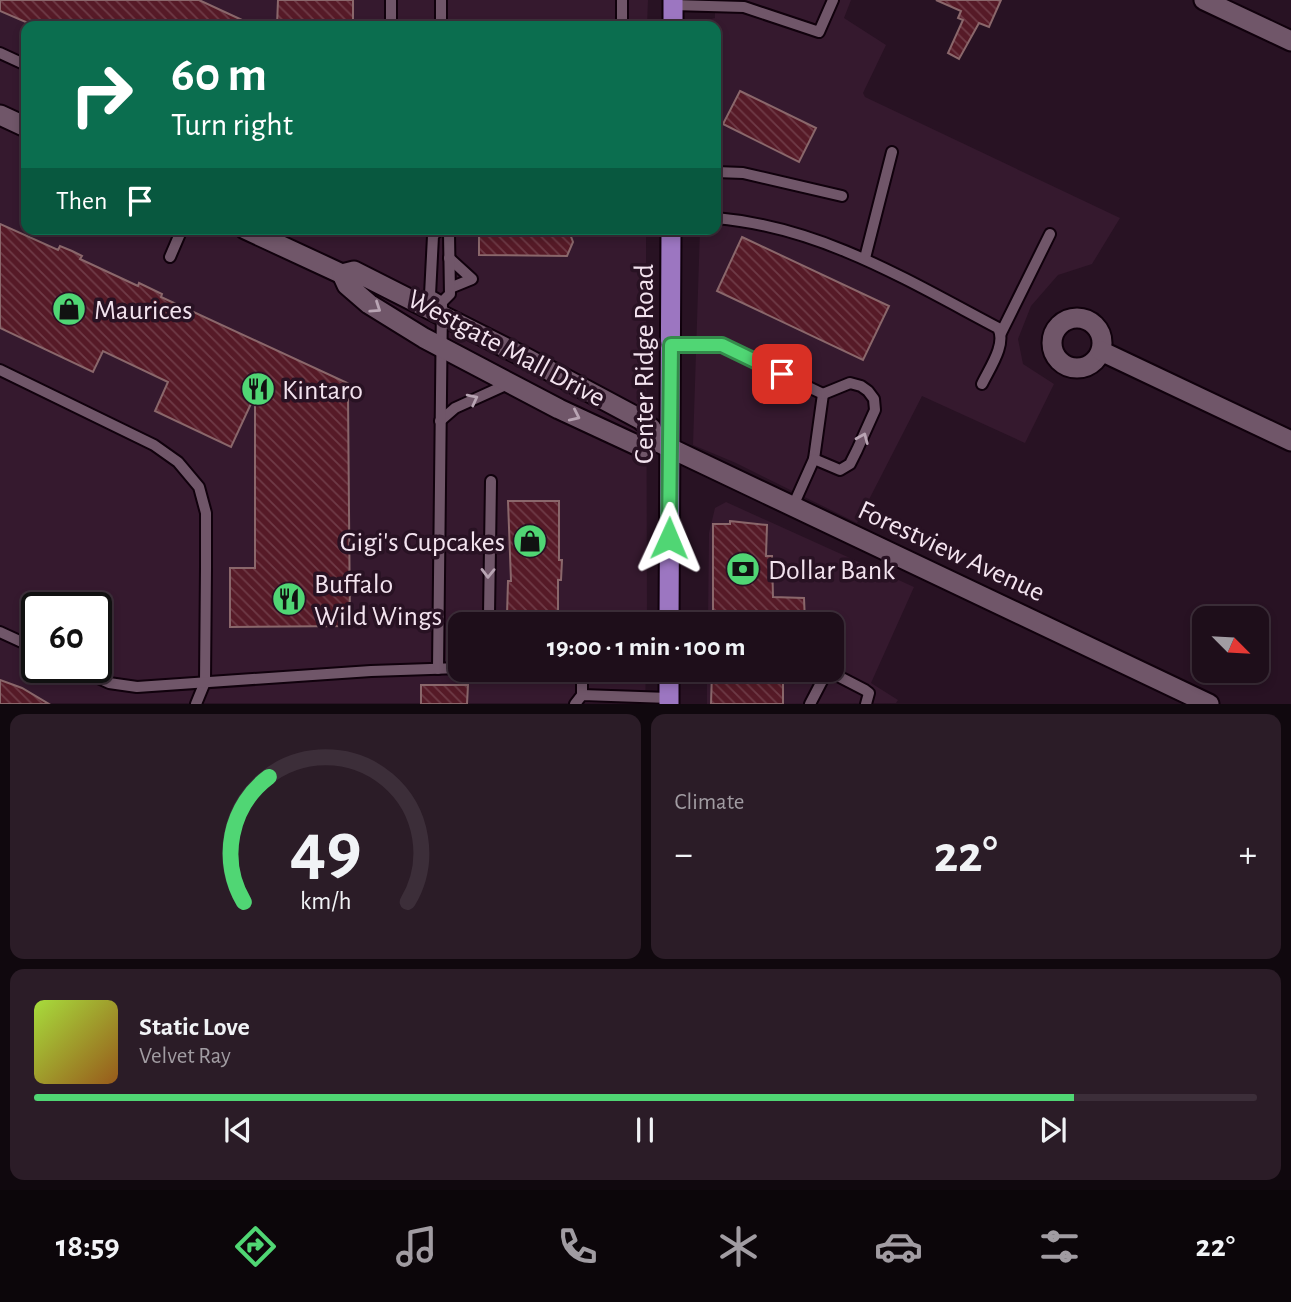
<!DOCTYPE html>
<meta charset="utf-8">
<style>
:root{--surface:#1e0e1a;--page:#2b1c27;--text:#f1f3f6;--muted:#a19ca2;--line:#3c2e39;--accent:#50d674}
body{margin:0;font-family:"Alegreya Sans",sans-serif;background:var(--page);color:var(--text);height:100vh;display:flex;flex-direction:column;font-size:26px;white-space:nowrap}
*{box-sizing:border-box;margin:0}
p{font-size:23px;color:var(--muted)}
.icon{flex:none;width:38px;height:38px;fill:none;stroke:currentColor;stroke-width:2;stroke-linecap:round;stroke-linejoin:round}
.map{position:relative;height:704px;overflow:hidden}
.details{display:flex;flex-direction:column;gap:10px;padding:10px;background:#10080e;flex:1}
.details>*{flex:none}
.hud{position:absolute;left:21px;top:21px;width:700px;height:214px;border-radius:14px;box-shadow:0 4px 10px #0003,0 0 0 2px var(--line);background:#0b6e4f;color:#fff;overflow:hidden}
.needle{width:46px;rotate:114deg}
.buttons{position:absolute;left:1192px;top:606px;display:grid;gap:14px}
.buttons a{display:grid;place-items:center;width:77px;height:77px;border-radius:14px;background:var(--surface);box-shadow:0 4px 10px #0003,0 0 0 2px var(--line);font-size:35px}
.speed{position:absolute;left:21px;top:592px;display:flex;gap:14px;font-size:35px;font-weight:700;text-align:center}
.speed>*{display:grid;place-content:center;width:91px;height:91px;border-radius:50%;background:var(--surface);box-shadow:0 4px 10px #0003,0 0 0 2px var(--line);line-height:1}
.speed .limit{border:4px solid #111;border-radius:10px;background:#fff;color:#111}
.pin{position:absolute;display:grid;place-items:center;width:60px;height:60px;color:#fff;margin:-30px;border-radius:14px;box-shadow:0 4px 10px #0006}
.me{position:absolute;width:77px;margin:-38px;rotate:1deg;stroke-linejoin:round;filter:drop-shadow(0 0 5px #0008)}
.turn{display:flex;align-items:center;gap:24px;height:147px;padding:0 35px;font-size:32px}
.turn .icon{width:91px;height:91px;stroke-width:2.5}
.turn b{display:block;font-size:49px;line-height:60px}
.then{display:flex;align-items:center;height:66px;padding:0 35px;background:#0003;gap:14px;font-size:26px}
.big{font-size:52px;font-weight:700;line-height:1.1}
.details .widget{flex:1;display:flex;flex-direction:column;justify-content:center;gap:10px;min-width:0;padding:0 24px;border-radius:14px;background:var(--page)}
.details .dial{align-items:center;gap:0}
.dial svg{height:182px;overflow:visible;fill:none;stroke:var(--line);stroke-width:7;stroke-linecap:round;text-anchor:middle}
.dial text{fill:var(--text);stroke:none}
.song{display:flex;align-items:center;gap:21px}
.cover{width:84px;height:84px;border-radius:10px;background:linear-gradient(135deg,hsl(80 70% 55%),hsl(30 70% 35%))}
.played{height:7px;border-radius:4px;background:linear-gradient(90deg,var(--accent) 85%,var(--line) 85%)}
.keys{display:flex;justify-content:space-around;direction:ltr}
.heat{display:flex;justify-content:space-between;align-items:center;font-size:38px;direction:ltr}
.details .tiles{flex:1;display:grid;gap:10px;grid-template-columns:1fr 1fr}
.widget:last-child{grid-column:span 2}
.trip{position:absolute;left:448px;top:612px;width:396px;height:70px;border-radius:14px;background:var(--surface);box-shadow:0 4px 10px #0003,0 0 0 2px var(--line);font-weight:700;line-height:70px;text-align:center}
.dock{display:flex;height:112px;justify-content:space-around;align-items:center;background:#0c060a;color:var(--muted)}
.dock .icon{width:49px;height:49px}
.dock .current{color:var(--accent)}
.dock b{font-size:32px;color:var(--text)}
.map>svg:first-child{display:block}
.built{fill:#35192e;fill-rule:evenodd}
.building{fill:url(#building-back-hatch);stroke:#8a676b;stroke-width:2}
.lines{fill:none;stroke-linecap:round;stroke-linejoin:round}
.service-casing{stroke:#10010c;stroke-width:14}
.minor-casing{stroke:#10010c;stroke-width:23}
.secondary-casing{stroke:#10010c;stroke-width:23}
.primary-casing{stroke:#10010c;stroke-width:23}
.service{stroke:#705669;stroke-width:10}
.minor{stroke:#705669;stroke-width:19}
.secondary{stroke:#705669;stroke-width:19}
.primary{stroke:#9c76c1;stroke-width:19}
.oneway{stroke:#b8a4b3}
.route-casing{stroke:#348b4b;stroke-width:18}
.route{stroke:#50d674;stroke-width:12}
.labels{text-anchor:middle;stroke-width:7;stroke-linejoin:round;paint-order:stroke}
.poi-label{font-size:28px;fill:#f3e3ef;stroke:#281223;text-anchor:start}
.street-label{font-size:28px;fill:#f3e3ef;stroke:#281223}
</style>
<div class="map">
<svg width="1291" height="704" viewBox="0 0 1291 704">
<defs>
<pattern id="building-back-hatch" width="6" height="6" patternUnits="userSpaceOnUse" patternTransform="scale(1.75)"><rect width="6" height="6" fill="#561a27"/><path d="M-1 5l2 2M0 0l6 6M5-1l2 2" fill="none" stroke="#6f3b47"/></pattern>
</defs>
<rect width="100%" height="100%" fill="#281223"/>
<g class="built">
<path d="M0 0H648L647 26H26V229H646L647 625H460V670H646L645 703H0ZM37 607H96V667H37Z"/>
<path d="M715 0H851L844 18 886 45 863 93 865 97 1120 218 1092 264 1058 275 1031 306 1018 339 1023 364 1054 384 1025 443 922 396 857 523 736 463 693 445 700 229H716V26H700V22L715 18Z"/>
<path d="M726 502 914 587 871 683 898 700 896 703 707 704V670H831V625H708L709 533 715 508Z"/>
</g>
<g class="building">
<path d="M0 0H199L255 26H35L0 11Z"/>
<path d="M278 0H353V26H277Z"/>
<path d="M936 0H1001L989 27 979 23 959 59 948 53 963 20 958 18 961 11Z"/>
<path d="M740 91 816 128 799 162 723 124Z"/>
<path d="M0 224 58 250 60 246 72 251 82 256 80 259 138 286 139 283 162 294 161 297 358 388 348 395 350 626 230 627V568H255V395L231 447 155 411 168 382 103 351 93 372 0 328Z"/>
<path d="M479 229H564V234H570L573 242 567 256 479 255Z"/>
<path d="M742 237 889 306 863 360 717 291Z"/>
<path d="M508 501H559V560H562L561 580H558V616L507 615 508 581H511Z"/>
<path d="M730 521 767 525 766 556H772L773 597 804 598 805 622H723V617L713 613V524H730Z"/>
<path d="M723 670H783V704H711L712 672H723Z"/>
<path d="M0 680 22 688 49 704H0Z"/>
<path d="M421 685H468L467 704H421Z"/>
</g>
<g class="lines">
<g class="service-casing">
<g id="service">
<path d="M441 0V26"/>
<path d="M673 5 744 7 819 32 833 0"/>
<path d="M391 26V0"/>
<path d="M622 26V0"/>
<path d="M0 53 26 65"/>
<path d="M716 172 743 173 842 196"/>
<path d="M716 218C821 227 907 280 998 328 1007 344 989 369 982 384"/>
<path d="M439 229 433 236 430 295 442 302"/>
<path d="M170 257 182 229"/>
<path d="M449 258 472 279 450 288"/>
<path d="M865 258 892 152"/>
<path d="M1001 333 1050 234"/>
<path d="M671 345H721L823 394 814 459 793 506"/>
<path d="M0 370 154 445 178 462 199 487 206 513V568L205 682 196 704"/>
<path d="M440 421 455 408 510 383"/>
<path d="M814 459 840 470 850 464 857 450 875 410 874 399 868 391 861 386 850 383 823 394"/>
<path d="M491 481 489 615 496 625"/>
<path d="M0 632 37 649"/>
<path d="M74 667 109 683 137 687 371 671 460 668"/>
<path d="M438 669 442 302 450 294 449 234 442 229"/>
<path d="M582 695V670"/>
<path d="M575 704 582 695 669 698"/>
<path d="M810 704 823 679 834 674 865 690 869 693 866 704"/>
</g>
</g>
<g class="minor-casing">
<g id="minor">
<path d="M0 115 26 127"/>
<path d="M245 229 342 274"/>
<circle cx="1077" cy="343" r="25"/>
<path d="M1101 351 1291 441"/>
<path d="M656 441 643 448 559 409 424 338 369 304 347 285 342 274 354 271 524 357 640 419 651 428 656 441 670 448 1209 704"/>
</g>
</g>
<g class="secondary-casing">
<path id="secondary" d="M1204 0 1291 41"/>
</g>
<g class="primary-casing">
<g id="primary">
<path d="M673 26V0"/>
<path d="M669 625 671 229"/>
<path d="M669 670V704"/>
</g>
</g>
<use href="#service" class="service"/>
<use href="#minor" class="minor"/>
<use href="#secondary" class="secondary"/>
<use href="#primary" class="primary"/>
</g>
<defs><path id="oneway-chevron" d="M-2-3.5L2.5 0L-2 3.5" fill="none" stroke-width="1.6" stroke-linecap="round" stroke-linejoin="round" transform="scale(1.75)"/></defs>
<g class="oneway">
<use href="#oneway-chevron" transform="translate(376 308) rotate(34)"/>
<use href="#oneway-chevron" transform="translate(473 399) rotate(-27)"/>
<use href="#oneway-chevron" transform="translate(575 416) rotate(25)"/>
<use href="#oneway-chevron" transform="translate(863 438) rotate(-67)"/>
<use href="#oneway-chevron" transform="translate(488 573) rotate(91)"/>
</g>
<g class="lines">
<g class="route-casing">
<path id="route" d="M669 538 671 345H722L782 374"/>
</g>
<use href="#route" class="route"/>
</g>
<defs>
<g id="shop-disc" transform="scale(1.75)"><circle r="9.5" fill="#50d674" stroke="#281223"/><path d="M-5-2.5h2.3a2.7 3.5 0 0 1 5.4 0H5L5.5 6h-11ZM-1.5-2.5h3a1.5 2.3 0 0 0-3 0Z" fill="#111"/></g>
<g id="restaurant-disc" transform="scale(1.75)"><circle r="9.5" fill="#50d674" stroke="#281223"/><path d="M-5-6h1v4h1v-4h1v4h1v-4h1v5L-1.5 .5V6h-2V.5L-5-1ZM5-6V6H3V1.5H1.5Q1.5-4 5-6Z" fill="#111"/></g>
<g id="bank-disc" transform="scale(1.75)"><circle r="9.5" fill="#50d674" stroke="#281223"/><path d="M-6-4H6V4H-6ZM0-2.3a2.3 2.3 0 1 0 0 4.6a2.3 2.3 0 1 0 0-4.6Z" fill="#111"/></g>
</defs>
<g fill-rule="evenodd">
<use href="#shop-disc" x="69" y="309"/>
<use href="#restaurant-disc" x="258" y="389"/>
<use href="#shop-disc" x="530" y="541"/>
<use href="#bank-disc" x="743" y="569"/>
<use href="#restaurant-disc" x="289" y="599"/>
</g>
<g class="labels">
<g class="poi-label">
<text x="94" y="319">Maurices</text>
<text x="282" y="399">Kintaro</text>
<text x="505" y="551" text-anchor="end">Gigi's Cupcakes</text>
<text x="768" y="579">Dollar Bank</text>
<text x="314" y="593">Buffalo<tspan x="314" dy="32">Wild Wings</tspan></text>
</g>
<g class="street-label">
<text transform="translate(507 347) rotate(28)" y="10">Westgate Mall Drive</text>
<text transform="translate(643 364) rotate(-90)" y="10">Center Ridge Road</text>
<text transform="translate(952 550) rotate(25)" y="10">Forestview Avenue</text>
</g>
</g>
</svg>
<div class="buttons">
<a><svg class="needle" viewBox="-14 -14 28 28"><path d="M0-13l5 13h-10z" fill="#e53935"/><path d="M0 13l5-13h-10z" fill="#a19ca2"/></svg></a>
</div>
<div class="speed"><div class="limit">60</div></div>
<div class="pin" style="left:782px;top:374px;background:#d93025"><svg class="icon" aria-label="arrive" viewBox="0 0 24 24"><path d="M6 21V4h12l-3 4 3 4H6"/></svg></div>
<svg class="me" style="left:669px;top:538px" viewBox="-20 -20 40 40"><path d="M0-17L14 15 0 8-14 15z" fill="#50d674" stroke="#fff" stroke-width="4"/></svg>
<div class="trip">19:00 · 1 min · 100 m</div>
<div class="hud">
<div class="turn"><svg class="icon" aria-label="right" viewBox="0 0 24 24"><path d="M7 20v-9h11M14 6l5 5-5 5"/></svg><div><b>60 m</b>Turn right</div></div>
<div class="then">Then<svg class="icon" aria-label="arrive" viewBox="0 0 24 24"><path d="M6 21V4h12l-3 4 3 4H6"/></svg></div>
</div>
</div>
<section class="details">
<div class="tiles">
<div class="widget dial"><svg viewBox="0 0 100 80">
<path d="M14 69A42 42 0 1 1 86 69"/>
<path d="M14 69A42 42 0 0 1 25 14" stroke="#50d674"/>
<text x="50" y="56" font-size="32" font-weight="700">49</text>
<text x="50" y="72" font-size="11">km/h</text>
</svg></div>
<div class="widget"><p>Climate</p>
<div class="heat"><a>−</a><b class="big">22°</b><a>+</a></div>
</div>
<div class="widget">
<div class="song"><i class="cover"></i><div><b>Static Love</b><p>Velvet Ray</p></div></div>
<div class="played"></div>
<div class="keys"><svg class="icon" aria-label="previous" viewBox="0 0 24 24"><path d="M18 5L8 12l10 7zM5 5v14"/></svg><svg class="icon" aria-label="pause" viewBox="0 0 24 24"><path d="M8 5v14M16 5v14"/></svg><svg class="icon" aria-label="next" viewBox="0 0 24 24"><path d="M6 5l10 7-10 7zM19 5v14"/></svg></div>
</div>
</div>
</section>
<nav class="dock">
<b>18:59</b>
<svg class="icon current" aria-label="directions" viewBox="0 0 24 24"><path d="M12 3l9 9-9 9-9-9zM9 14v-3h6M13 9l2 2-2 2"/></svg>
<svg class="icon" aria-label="music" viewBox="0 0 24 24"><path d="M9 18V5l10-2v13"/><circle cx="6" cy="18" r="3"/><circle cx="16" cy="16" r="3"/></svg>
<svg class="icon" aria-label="phone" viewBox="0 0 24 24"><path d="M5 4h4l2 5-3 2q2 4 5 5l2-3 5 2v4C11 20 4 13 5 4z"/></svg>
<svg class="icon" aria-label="climate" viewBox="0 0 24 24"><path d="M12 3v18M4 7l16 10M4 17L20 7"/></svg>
<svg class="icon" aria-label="car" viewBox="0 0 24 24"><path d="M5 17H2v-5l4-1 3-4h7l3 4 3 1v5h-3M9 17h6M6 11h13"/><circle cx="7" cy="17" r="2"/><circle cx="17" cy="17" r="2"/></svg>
<svg class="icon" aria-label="filters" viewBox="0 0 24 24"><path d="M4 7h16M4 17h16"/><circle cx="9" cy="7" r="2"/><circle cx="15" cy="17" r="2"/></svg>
<b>22°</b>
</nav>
